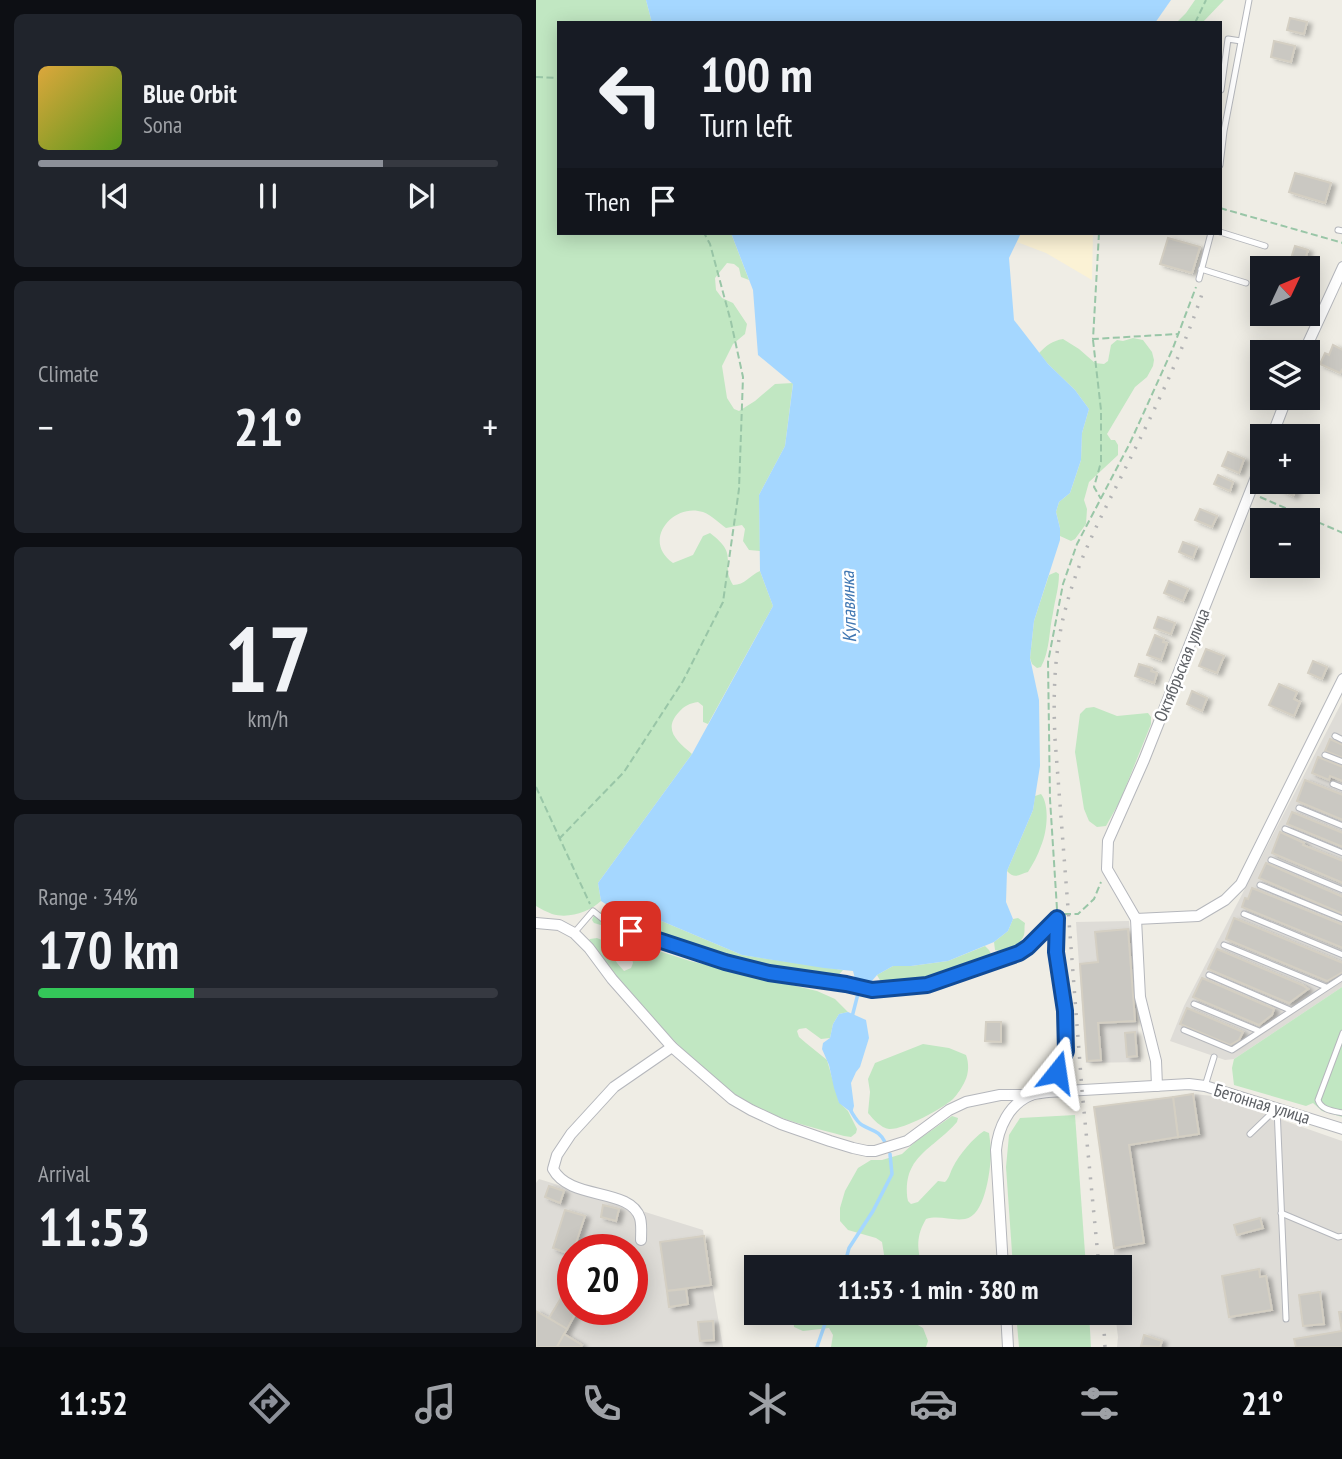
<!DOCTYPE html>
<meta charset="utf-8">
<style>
:root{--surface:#171b24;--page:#20242c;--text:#f1f3f6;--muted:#9ea1a6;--line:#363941;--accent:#8c9099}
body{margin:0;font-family:"PT Sans Narrow",sans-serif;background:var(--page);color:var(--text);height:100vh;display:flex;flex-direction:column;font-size:26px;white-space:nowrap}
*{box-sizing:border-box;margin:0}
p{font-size:23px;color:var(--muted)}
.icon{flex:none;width:38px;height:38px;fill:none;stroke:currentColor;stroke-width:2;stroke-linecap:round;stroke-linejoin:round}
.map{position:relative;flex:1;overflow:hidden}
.sheet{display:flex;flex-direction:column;gap:14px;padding:14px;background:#0d0f14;width:536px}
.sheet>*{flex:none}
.guide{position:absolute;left:21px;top:21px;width:665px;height:214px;border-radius:0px;box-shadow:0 4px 18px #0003;background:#171b24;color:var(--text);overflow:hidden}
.needle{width:46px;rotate:46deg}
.fabs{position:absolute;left:714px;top:256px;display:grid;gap:14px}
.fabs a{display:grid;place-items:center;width:70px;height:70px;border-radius:0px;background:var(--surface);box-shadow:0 4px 18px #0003;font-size:35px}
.speed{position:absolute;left:21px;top:1234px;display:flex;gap:14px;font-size:35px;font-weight:700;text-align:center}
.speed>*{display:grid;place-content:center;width:91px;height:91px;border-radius:50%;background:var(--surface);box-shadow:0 4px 18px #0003;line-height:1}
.speed .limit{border:10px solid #d22;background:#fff;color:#111}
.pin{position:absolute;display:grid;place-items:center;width:60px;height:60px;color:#fff;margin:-30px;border-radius:14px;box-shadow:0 4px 10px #0006}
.me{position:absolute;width:77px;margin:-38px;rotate:15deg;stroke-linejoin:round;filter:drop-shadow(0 0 5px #0008)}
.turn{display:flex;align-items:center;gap:24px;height:147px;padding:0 28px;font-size:32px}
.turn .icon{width:91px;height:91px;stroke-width:2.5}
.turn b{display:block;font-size:49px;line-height:60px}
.then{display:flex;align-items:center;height:66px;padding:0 28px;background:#0003;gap:14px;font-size:26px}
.big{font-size:52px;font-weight:700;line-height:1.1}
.sheet .widget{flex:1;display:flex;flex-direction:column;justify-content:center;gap:10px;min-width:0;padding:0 24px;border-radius:10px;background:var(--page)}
.sheet .dial{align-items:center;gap:0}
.dial b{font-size:91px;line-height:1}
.song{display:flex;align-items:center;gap:21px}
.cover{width:84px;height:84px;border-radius:10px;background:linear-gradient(135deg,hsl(40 70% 55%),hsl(90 70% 35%))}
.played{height:7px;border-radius:4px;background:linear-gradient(90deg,var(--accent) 75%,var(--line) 75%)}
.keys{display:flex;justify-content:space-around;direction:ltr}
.heat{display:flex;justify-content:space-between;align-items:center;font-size:38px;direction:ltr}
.charge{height:10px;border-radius:5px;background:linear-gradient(90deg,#34c759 34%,var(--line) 0)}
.trip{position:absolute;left:208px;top:1255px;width:388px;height:70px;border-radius:0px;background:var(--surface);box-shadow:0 4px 18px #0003;font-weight:700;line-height:70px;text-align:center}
.dock{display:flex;height:112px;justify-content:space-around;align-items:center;background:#090b0e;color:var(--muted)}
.dock .icon{width:49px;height:49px}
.dock .current{color:var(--accent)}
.dock b{font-size:32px;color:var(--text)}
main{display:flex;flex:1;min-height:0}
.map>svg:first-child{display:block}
.industrial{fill:#dedcd7;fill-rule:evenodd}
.green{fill:#c1e7c2}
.sand{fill:#fbf2d5}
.water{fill:#a5d7ff}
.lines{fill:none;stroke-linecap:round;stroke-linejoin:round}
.stream{stroke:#a5d7ff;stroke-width:3.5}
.building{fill:#cac8c2;stroke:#d4cfc3;stroke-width:2;filter:url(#shadow)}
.service-casing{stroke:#b5b7bc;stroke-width:7}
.minor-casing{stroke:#b5b7bc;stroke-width:12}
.path{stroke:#99c6a7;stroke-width:2;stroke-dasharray:7 3.5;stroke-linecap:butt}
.service{stroke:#fff;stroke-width:5}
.minor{stroke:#fff;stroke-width:10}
.rail{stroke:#b4b4b5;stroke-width:3.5;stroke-dasharray:2 9;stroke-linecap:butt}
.route-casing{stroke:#114b97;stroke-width:18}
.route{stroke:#1a73e8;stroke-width:12}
.labels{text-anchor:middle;stroke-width:5;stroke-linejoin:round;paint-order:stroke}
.street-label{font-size:18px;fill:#5d6065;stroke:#fff}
.water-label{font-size:19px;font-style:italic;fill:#4177b2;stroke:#fff}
</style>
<main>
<section class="sheet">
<div class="widget">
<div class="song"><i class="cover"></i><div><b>Blue Orbit</b><p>Sona</p></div></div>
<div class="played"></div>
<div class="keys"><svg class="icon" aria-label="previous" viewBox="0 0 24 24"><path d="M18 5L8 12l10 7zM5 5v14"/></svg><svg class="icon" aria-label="pause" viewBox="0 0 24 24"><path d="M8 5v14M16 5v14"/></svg><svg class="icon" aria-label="next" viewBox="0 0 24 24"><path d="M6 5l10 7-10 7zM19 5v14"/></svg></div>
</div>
<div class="widget"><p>Climate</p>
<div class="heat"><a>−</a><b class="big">21°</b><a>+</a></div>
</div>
<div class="widget dial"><b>17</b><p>km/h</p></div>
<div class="widget"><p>Range · 34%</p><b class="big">170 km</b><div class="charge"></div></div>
<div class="widget"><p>Arrival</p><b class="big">11:53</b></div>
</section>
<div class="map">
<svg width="807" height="1347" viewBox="0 0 807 1347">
<defs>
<filter id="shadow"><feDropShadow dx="4.5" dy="2.5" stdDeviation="2" flood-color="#0004"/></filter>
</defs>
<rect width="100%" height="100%" fill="#efede5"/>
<g class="industrial">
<path d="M806 702V987L698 1059 689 1060 634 1041 648 1006Z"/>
<path d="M593 921 605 1062 550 1063 540 922Z"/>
<path d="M657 1094 687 1097 709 1107 806 1141V1347H581L582 1337 579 1313 584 1312V1267H578V1248L558 1107Z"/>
<path d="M3 1179 167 1230 187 1347H0V1183ZM37 1250H96V1309H37Z"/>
</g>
<g class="green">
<path d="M0 0H110L116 23H23V233H195L213 280 205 277 203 268 198 264 191 263 179 278 180 290 186 298 197 303 211 324 209 334 197 344 186 366 191 398 198 409 203 411 219 401 239 384 257 383 249 446 223 495 224 551 213 550 207 541 209 529 206 525 190 528C183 523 175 515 167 512 137 502 105 541 137 563L157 555 167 536 174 533C205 556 183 562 197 585 209 585 214 575 224 571L237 606 172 724 167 722V706L162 702C154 703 148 706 143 712 126 730 142 742 156 754L62 883 65 901C53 912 33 919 16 914 11 912 5 909 0 906Z"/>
<path d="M659 0H688L666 23H640L650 13Z"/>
<path d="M597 338 607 340 616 352 618 360 617 366 611 377 599 387 571 434 575 440H579L582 445V455L553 482 548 500 551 509 550 524 539 539 535 541 524 536V528L520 512 523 502 534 493 545 460 546 433 553 409 539 390 512 364 503 353C511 345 516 341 527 339L543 349 559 363 568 364 572 361 575 345 581 340 587 341Z"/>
<path d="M520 572 523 574C523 588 519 599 517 613 513 630 514 651 505 667L501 668 496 664 494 658 498 621 513 575Z"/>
<path d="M558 707 581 716 612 713 615 717V724L584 801 570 826 561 827 553 821 548 809 539 752 544 714 550 708Z"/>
<path d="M505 794C514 805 511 833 505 846 502 855 497 864 492 872 483 874 479 880 471 871L497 810 499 796Z"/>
<path d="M79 910 116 917 206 955 307 970 300 978C217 968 138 947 58 923L56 920 58 915 66 911Z"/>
<path d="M482 918 489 923C488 927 489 931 488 935 484 946 469 953 459 950L458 942 472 931 477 919Z"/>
<path d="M61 938 68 941 81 963 88 971 95 968 97 963 95 955 97 948 104 945 154 961 281 991 299 999 312 1012 303 1014 297 1024 294 1038 285 1039 270 1028 263 1029 261 1031 263 1037 270 1043 291 1060 303 1102 312 1111 321 1129 320 1133 315 1137 308 1136C282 1129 255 1122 230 1112 161 1081 103 997 50 943L54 939Z"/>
<path d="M449 946 453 950 456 956 448 962C415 973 380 989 345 982L341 975 357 966H375L412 961Z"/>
<path d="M806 987V1117L786 1111 777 1103 770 1106 698 1085 696 1068 698 1059Z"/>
<path d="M387 1044 413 1048 430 1055C433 1063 433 1073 429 1081 427 1086 421 1095 417 1099 406 1109 367 1130 353 1129 345 1128 337 1119 332 1113L334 1092 332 1079 339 1063Z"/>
<path d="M539 1115 550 1267H477L470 1167 473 1135 484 1118Z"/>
<path d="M416 1116 422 1118 421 1122C397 1150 365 1156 372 1201L375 1204 382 1202 402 1181 409 1182C414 1177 414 1172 417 1167 423 1155 437 1138 448 1131L453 1133C454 1140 455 1148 455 1155 454 1172 449 1216 429 1219 416 1221 403 1215 390 1219 380 1236 381 1248 386 1267H350L346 1242 340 1238 312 1230 304 1221V1208L309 1191 322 1168 335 1160H346L366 1154 379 1142Z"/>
<path d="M257 1313H361L387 1328 392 1341 390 1347H295L297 1335 293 1328 267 1331 258 1327Z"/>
<path d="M480 1313H553L555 1347H483Z"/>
</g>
<path class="sand" d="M485 233H557L556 280 510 253 481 242Z"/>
<g class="water">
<path d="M110 0H635L619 23H116Z"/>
<path d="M195 233H485L473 258 478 320 512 364 539 390 553 409 546 433 545 460 534 493 523 502 520 512 524 528V540L498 621 494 658 503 700 504 766 497 810 471 871 470 902 477 919 472 931 458 942 412 961 375 966H357L341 975 335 982H320L317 971 288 968 206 955 116 917 79 910 65 901 62 883 156 754 237 606 224 571 223 495 249 446 257 384 222 355 217 290Z"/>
<path d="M312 1012 330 1020 333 1038 324 1067 320 1072 315 1083 318 1106 316 1113 303 1103 298 1088 293 1065 286 1049 287 1043 294 1038 297 1024 303 1014Z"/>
</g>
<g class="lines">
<g class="stream">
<path d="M316 1017 325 982"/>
<path d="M315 1111C318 1116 321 1122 326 1125 336 1131 343 1130 349 1142"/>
<path d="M308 1267 313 1248 337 1211 356 1174 354 1154"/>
<path d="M281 1347 293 1312"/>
</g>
</g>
<g class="building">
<path d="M754 18 771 22 768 34 751 30Z"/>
<path d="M738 41 759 46 755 62 735 57Z"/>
<path d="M759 173 795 183 789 203 753 192Z"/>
<path d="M632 238 664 247 656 273 624 264Z"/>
<path d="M759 246 772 250 766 268H752Z"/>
<path d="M797 345 807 350V368L804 373 784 364 789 353 793 355Z"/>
<path d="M692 452 708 459 703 473 686 466Z"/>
<path d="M682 475 697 482 694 491 678 484Z"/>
<path d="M735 481H761L764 483 757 496 734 483Z"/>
<path d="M664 509 681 516 676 527 659 520Z"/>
<path d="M647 542 661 547 657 558 643 552Z"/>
<path d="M633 581 652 589 647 601 628 593Z"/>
<path d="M622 617 639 623 635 634 618 628Z"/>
<path d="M619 635 628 639 627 642 631 643 625 660 611 655Z"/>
<path d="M670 649 688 656 681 673 663 666Z"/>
<path d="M777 661 791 667 786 679 772 673Z"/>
<path d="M603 664 616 668 615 671 621 673 618 683 599 676Z"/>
<path d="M743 684 761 692 758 699 764 702 758 716 733 705Z"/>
<path d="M656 691 671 698 666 711 651 704Z"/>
<path d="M794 739 807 745V758L789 751Z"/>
<path d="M782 757 807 767V781L794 776 793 780 776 773Z"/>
<path d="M769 780 807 795V820L761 801Z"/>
<path d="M756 812 807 833V847L751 824Z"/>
<path d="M744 832 768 843 767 845 807 861V883L736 853Z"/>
<path d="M730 863 807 897V914L723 878Z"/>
<path d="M716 888 807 925V948L706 907 709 898 712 899Z"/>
<path d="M698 918 807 963V972L791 981 690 939Z"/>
<path d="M592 929 599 1021 562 1023 565 1060 551 1061 544 964 562 962 559 932Z"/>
<path d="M681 949 766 985 772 989 753 1003 672 969Z"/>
<path d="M666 978 738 1009 736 1015 723 1025 657 997Z"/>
<path d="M651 1008 707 1032 703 1040 694 1045 644 1024Z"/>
<path d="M450 1022H465V1042L449 1041Z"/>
<path d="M599 1032 601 1056 591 1057 589 1033Z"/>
<path d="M657 1094 663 1134 642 1137 637 1097Z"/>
<path d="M637 1097 642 1137 593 1145 608 1243 578 1248 558 1107Z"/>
<path d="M13 1186 28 1191 24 1203 9 1197Z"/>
<path d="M67 1205 83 1209 80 1221 65 1217Z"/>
<path d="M29 1210 49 1216 36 1255 17 1248Z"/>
<path d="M724 1218 727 1228 701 1235 698 1225Z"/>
<path d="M168 1236 175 1285 131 1291 124 1242Z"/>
<path d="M723 1269 724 1277 730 1276 736 1310 693 1317 686 1276Z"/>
<path d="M37 1278V1309H42L31 1329 13 1318Z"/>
<path d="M150 1289 152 1304 133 1307 131 1291Z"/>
<path d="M784 1292 788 1324 767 1326 763 1295Z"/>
<path d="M0 1311 31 1329 21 1347H0Z"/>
<path d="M803 1312H807V1347H760L758 1339 806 1331Z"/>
<path d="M177 1321 178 1340 164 1341 162 1322Z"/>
<path d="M28 1334 46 1345 45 1347H21Z"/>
<path d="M608 1335 626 1341 624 1347 605 1346Z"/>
</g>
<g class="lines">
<g class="service-casing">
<g id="service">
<path d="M684 90H685L692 39 705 41"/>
<path d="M684 165 688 131 713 0"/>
<path d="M802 230 807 231"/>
<path d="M684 232 729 246"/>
<path d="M665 269 710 283"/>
<path d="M663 279 675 233"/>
<path d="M799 736 807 740"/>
<path d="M789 755 807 762"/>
<path d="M797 784 807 788"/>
<path d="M763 808 807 826"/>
<path d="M749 829 807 853"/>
<path d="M735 860 807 890"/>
<path d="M724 885 807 919"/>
<path d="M708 914 807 955"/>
<path d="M38 933 57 911 73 924 189 962 233 973 310 984 336 990 391 985 483 953 492 947 521 918"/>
<path d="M688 945 790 987"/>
<path d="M673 975 754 1010"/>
<path d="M658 1004 723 1031"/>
<path d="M648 1030 696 1050 807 977"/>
<path d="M807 1033 782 1100C785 1110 797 1111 807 1113"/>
<path d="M669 1086 678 1057"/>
<path d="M512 1092 530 1051 529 1011 520 952 521 918"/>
<path d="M741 1108 750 1319"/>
<path d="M714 1134 741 1108"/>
<path d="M745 1213 802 1237 807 1236"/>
</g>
</g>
<g class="minor-casing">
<g id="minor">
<path d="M768 352 807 267"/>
<path d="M736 436 751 397"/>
<path d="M726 462 608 760 572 841 571 869 600 919 662 916 689 900 705 884 807 679"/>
<path d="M600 919 604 997 620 1061 621 1086"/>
<path d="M0 923 23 925 38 933 53 948 76 979 136 1047 196 1099 215 1110 245 1124 294 1141 317 1148 331 1151H339L371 1141 413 1110 430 1102 464 1095H495"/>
<path d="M105 1240C105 1234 106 1225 104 1218 94 1187 34 1201 17 1169L21 1155 35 1134 78 1087 136 1047"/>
<path d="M467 1267 460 1150C462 1128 473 1104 495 1095 500 1093 506 1093 512 1092L653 1084 669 1086 807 1129"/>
<path d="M470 1312 472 1347"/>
</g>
</g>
<g class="path">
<path d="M659 23 670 0"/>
<path d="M0 77 23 78"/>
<path d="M684 208 807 243"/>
<path d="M563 233 557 339 642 334"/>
<path d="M557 340 565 410V462L558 487 565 499"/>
<path d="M724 497 807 533"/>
<path d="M0 787 54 904"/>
<path d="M23 839 88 772 147 681 187 602 203 489 207 377 195 322 174 244 168 233"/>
<path d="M521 909 514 799 512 662 527 584 541 544 594 443 637 348 660 287"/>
<path d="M528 914H542L558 899 565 882"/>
</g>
<use href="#service" class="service"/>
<use href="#minor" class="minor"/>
<g class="rail">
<path d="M563 1267 546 1090 519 739C517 695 518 650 530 607 542 560 564 519 586 475 616 415 646 355 667 291"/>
<path d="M567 1312 569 1347"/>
</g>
</g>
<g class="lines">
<g class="route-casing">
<path id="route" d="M95 931 189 962 233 973 310 984 336 990 391 985 483 953 492 947 521 918 520 952 529 1011 530 1051 521 1072"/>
</g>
<use href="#route" class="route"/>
</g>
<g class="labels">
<g class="street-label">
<text transform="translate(646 665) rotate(-68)" y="6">Октябрьская улица</text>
<text transform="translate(726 1104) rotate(17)" y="6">Бетонная улица</text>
</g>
<g class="water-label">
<text transform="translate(312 607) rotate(-92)" y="7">Купавинка</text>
</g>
</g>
</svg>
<div class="fabs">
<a><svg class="needle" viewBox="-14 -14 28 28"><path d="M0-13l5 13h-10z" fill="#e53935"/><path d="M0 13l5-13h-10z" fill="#9ea1a6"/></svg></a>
<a><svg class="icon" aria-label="layers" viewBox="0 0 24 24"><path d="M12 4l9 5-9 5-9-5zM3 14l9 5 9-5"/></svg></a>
<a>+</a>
<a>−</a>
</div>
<div class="speed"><div class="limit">20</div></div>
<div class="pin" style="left:95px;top:931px;background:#d93025"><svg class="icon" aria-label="arrive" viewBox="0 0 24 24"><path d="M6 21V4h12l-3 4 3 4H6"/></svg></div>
<svg class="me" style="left:521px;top:1072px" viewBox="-20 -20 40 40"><path d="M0-17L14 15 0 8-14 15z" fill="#1a73e8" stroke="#fff" stroke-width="4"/></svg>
<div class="trip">11:53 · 1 min · 380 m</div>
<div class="guide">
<div class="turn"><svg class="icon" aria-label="left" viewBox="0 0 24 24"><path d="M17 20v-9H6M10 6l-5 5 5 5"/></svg><div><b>100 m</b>Turn left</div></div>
<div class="then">Then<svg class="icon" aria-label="arrive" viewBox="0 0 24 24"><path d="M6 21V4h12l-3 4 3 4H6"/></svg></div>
</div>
</div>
</main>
<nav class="dock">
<b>11:52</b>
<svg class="icon current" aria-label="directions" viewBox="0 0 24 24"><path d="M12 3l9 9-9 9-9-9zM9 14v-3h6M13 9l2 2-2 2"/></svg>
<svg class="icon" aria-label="music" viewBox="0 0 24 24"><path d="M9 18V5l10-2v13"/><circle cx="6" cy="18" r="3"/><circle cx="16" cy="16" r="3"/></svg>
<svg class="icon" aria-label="phone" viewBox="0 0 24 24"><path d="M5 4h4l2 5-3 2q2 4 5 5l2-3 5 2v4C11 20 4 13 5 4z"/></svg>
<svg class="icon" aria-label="climate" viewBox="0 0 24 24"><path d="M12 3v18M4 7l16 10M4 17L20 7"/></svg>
<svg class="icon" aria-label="car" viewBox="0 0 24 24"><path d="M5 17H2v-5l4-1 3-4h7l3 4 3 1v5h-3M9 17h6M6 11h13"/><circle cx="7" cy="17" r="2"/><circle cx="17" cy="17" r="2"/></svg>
<svg class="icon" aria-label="filters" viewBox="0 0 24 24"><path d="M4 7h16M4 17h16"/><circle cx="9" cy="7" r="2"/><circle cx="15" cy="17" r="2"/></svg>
<b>21°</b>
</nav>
